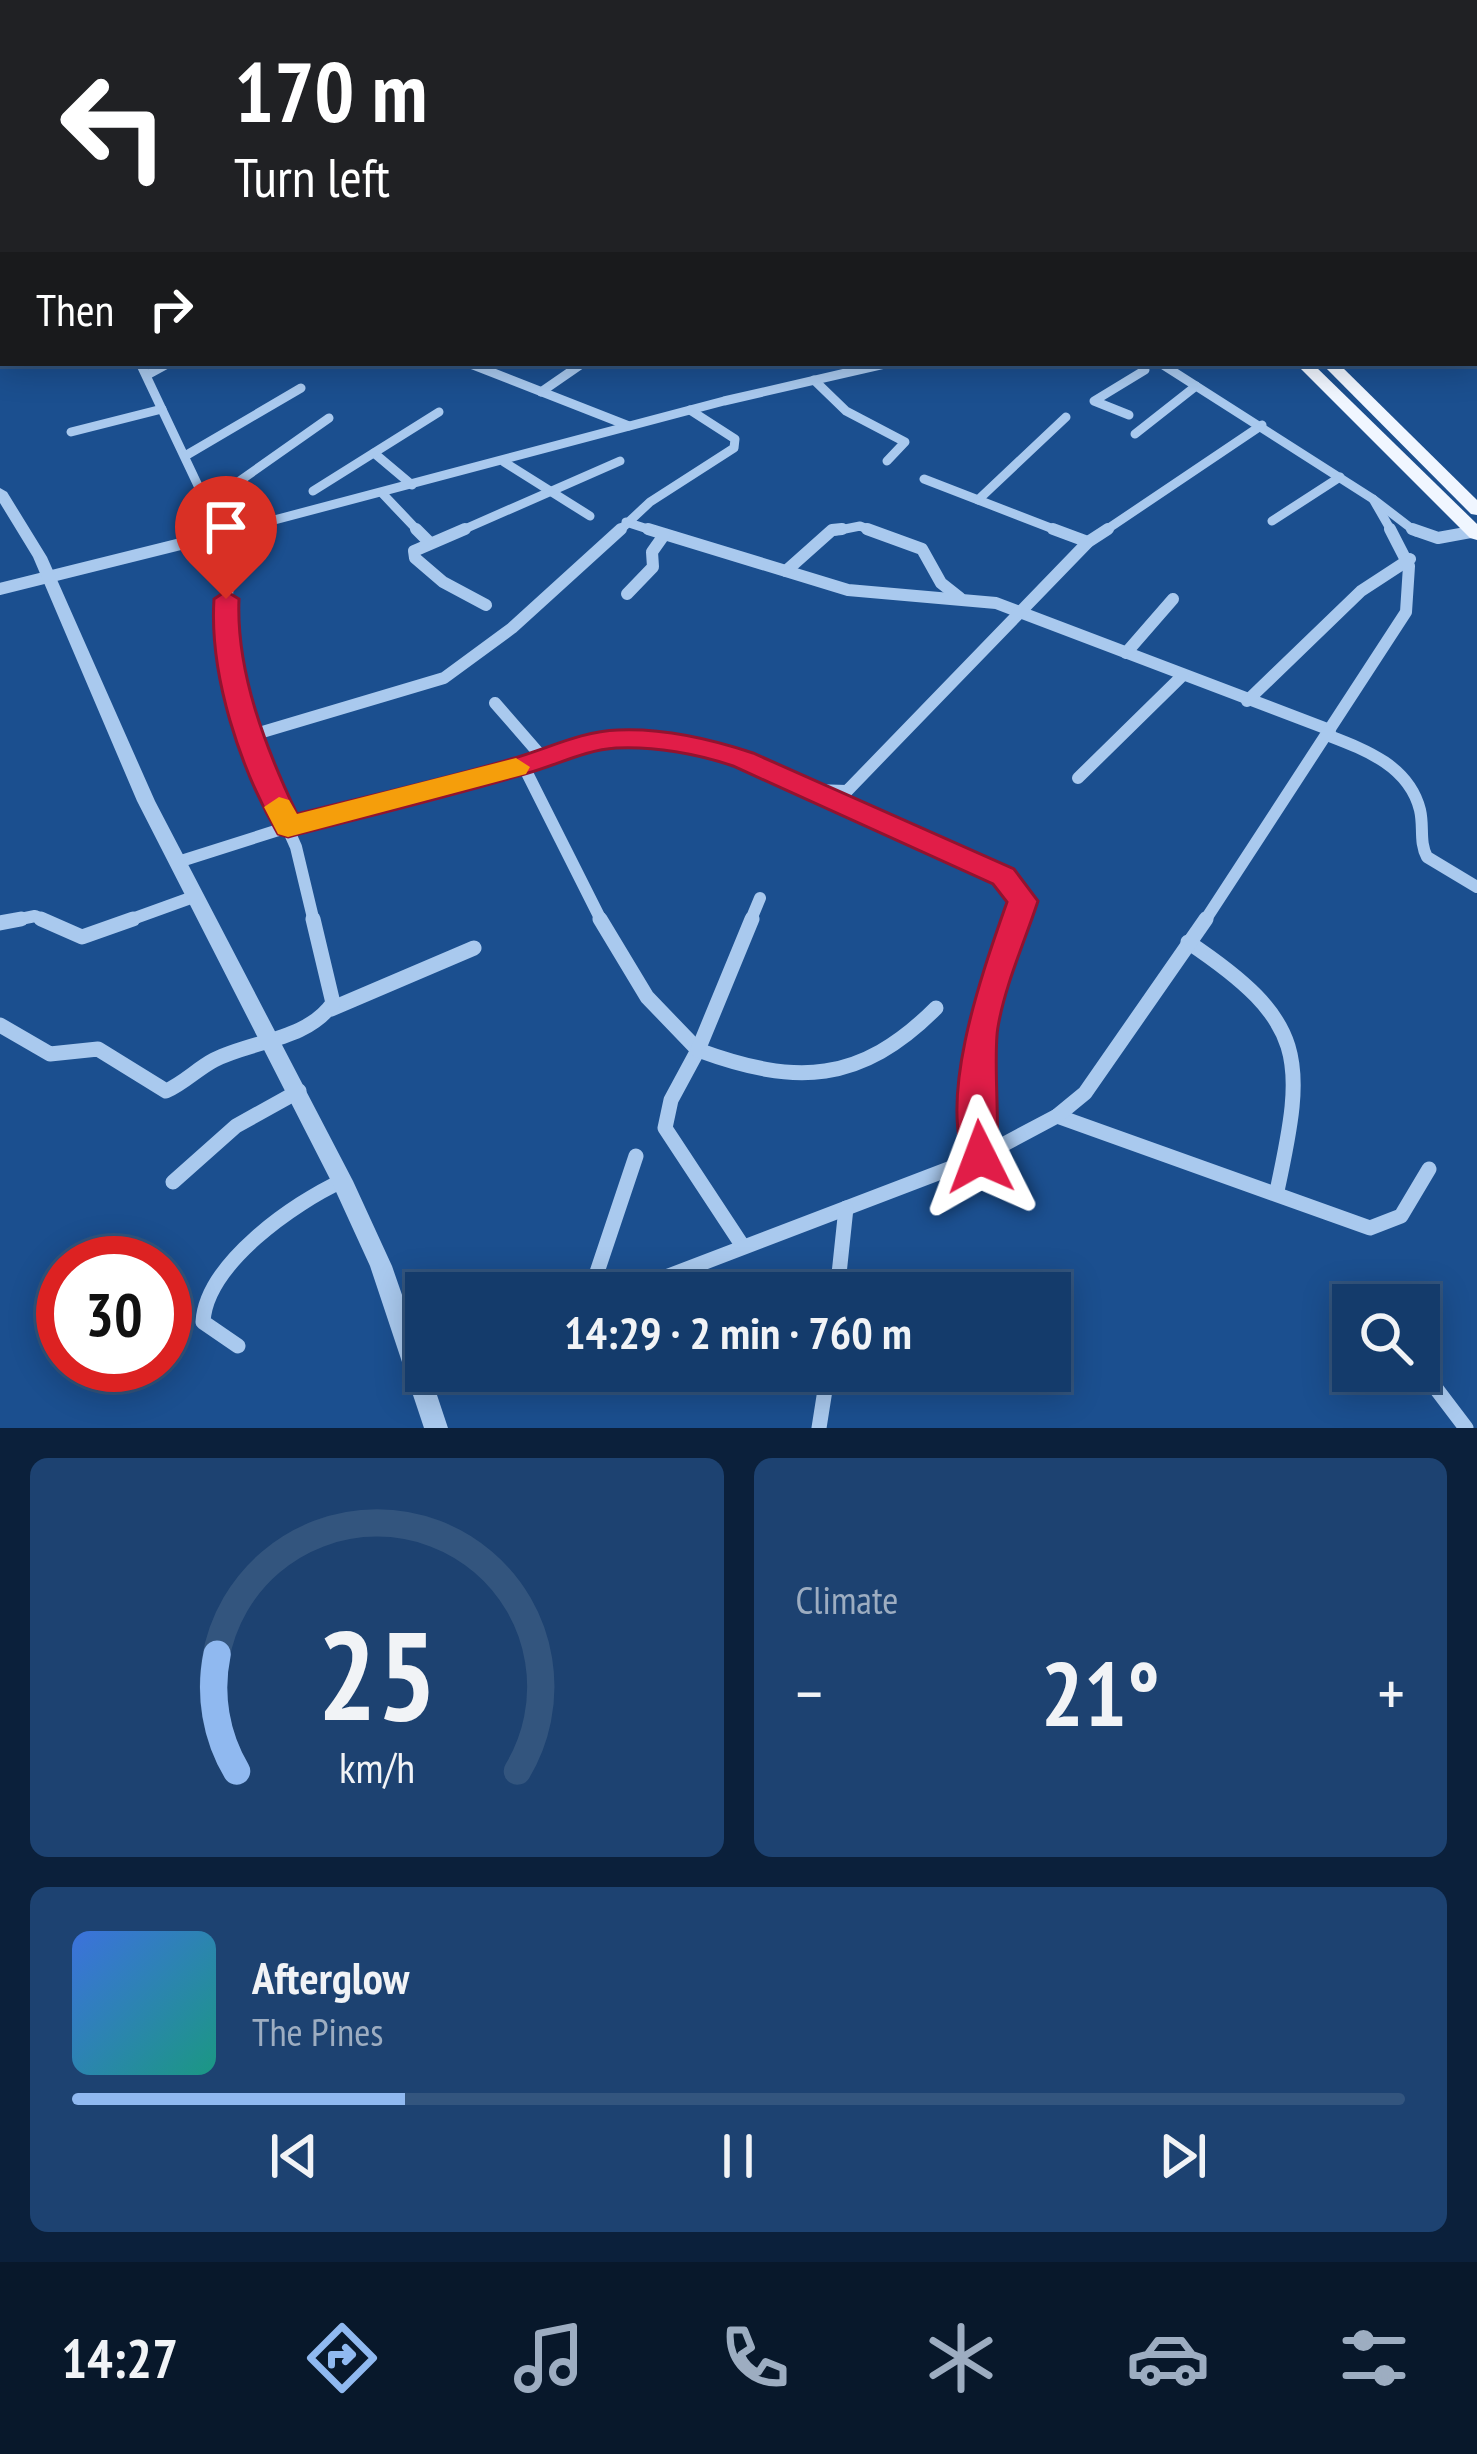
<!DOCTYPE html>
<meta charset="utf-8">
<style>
:root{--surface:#143b6b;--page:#1d4271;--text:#f1f3f6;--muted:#9dadc1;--line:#33557e;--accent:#90b9f0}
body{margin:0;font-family:"PT Sans Narrow",sans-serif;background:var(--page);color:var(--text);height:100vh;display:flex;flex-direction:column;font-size:45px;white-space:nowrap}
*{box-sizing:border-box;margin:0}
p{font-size:39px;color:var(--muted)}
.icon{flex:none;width:66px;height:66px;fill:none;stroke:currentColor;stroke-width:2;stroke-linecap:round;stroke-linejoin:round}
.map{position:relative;height:1428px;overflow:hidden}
.sheet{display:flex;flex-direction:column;gap:30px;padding:30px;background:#0b203b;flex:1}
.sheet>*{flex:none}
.banner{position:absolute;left:0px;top:0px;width:1479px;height:366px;box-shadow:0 6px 30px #0003,0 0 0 3px var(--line);background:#202124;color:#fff;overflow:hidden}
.tools{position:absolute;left:1332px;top:1284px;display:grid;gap:24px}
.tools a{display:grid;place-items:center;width:108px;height:108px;border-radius:0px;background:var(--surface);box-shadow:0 6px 30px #0003,0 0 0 3px var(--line);font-size:60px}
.speed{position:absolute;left:36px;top:1236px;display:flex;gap:24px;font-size:60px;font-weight:700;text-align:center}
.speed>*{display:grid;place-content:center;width:156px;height:156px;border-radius:50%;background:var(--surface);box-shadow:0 6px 30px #0003,0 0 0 3px var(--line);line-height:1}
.speed .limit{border:18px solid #d22;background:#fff;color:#111}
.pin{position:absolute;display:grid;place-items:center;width:102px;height:102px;color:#fff;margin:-123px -51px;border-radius:50% 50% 50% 0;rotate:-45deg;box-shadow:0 0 12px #0007}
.pin .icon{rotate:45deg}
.me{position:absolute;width:132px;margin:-66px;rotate:357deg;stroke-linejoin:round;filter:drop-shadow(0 0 9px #0008)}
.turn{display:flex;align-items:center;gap:42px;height:252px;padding:0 36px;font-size:54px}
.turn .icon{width:156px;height:156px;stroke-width:2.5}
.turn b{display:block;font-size:84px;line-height:102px}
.then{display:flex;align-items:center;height:114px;padding:0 36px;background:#0003;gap:24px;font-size:45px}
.big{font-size:90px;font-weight:600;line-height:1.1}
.sheet .widget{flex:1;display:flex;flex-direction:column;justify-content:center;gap:18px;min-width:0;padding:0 42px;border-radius:18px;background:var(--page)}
.sheet .dial{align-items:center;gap:0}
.dial svg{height:312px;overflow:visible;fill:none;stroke:var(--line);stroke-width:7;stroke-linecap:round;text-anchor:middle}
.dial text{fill:var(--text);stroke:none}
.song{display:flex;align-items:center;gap:36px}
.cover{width:144px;height:144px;border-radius:18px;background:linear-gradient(135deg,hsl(220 70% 55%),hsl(170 70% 35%))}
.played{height:12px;border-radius:6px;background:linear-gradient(90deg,var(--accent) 25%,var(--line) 25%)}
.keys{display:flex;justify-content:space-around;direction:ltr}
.heat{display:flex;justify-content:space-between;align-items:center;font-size:66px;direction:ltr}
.sheet .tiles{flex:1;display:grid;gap:30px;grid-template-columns:1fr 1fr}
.widget:last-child{grid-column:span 2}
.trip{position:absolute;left:405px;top:1272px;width:666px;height:120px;border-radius:0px;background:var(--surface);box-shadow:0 6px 30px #0003,0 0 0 3px var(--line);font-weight:600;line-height:120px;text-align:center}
.dock{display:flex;height:192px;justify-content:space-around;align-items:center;background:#08182b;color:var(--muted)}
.dock .icon{width:84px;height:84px}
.dock .active{color:var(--accent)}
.dock b{font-size:54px;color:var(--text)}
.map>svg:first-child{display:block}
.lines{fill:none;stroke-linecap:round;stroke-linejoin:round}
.minor-far3{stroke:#a9c9ee;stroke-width:8}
.minor-far2{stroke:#a9c9ee;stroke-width:9}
.minor-far1{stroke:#a9c9ee;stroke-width:12}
.minor{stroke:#a9c9ee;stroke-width:15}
.tertiary{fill:#a9c9ee;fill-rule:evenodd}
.secondary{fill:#d6e6fa;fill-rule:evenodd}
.primary{fill:#f0f6ff;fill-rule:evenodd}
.route{fill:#e11d48;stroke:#92132f;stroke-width:3}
.slow{fill:#f59e0b}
</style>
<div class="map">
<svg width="1477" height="1428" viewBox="0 0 1477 1428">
<rect width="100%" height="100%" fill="#1b4f8f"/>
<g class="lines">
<g class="minor-far3">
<path d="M896 0 903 3"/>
<path d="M928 0H951"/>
<path d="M1263 0 1286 3"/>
<path d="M500 3 506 0"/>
<path d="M600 3 606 0"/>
<path d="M786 3 790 0"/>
</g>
<g class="minor-far2">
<path d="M140 363 220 532"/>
<path d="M468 363 629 426"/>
<path d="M1160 363 1373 499 1416 532"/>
<path d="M147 375 169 363"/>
<path d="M814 380 846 411 905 442 887 461"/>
<path d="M541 392 583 363"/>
<path d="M1129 415 1094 401 1145 370 1140 363"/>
<path d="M71 432 162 409"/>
<path d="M1135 434 1196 386"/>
<path d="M374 453 412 485"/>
<path d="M185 456 301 388"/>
<path d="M504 462 590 516"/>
<path d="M924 479 1061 532"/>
<path d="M313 491 439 412"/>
<path d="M382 493 419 532"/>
<path d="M1373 499 1392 532"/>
<path d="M978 500 1066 417"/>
<path d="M207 504 329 418"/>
<path d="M1272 521 1340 477"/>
<path d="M626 522 657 532"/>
<path d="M229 532 724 401 889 363"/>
<path d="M458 532 620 461"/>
<path d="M618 532 650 502 734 448 735 439 690 410"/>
<path d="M830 532 860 526 875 532"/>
<path d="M1103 532 1262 425"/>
</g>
<g class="minor-far1">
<path d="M218 529 228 579 225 631 238 693 264 775 296 847 314 922"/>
<path d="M416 529 429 542"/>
<path d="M465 529 414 551 415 558 443 582 486 605"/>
<path d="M648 529 848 590 996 603 1330 730"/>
<path d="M867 529 922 549 941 583 960 598"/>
<path d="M1053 529 1088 542"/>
<path d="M1412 529 1438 538 1477 531"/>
<path d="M786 571 832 530 842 529"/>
<path d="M0 589 241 529"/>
<path d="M627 594 653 567 652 552 664 535"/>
<path d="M1126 653 1173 599"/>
<path d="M1247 701 1361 591 1410 559"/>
<path d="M495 703 542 757"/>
<path d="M252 735 444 678 512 628 621 529"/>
<path d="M1327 735C1366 750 1409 766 1420 810 1424 827 1419 842 1427 857L1477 887"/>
<path d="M523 765 602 922"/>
<path d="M1078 778 1183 675"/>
<path d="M826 794 1003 877 1023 901 1016 922"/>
<path d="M178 862 288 827 613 739 712 749 813 790 847 791 1088 542 1108 529"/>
<path d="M6 922 35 916 48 922"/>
<path d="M124 922 196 896"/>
<path d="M750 922 760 898"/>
<path d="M1204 922 1406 612 1409 566 1390 529"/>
</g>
<g class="minor">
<path d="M41 919 82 937 133 919"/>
<path d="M600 919 647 997 698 1050 671 1100 665 1128 742 1245"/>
<path d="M752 919 698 1050C796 1086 860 1084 936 1008"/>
<path d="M0 923 21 919"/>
<path d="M1188 942C1307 1022 1306 1057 1277 1191"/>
<path d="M331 1009 474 948"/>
<path d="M0 1025 50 1054 98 1049 166 1091C184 1083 197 1069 214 1060 253 1040 306 1041 333 1003L313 919"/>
<path d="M1057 1116 1370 1228 1401 1216 1429 1169"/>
<path d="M980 1157 981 1026 1017 919"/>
<path d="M173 1182 236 1126 299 1091"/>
<path d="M590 1293 636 1156"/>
<path d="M624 1293 980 1157 1057 1116 1085 1093 1206 919"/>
<path d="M837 1293 846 1208"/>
<path d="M238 1346 203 1322C206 1264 294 1203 342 1181"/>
<path d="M1419 1366 1466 1428"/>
<path d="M421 1381 444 1371"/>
<path d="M819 1428 828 1371"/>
</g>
<path class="tertiary" d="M0 488 7 492 47 557 155 801 353 1181 392 1266 426 1364V1371H429L448 1428H424L370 1266 332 1183 137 801 33 557 0 503Z"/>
<g class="secondary">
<path d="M693 0H704L707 3H696Z"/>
<path d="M3 289V297L0 298V290Z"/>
</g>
<g class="primary">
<path d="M1393 0 1391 3H1379L1381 0Z"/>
<path d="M1295 363H1312L1477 524V540L1470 538Z"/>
<path d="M1321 363H1338L1477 500V515L1471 514Z"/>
</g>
</g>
<path class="route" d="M226 591 239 599C236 672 266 749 297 814 368 796 441 780 511 759 547 749 581 731 618 730 663 728 711 739 753 753L1014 869 1038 901C1025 941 1005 985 998 1027 992 1059 1003 1147 993 1167L980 1172 968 1167C935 1101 984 968 1007 902L993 884 733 766C698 754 654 746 616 748 585 750 557 765 528 773 449 797 368 816 288 837L278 834C240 768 209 675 214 599Z"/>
<path class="slow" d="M516 758 530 767 526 774 288 837 278 834 264 807 279 797 289 800 297 814Z"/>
</svg>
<div class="tools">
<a><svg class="icon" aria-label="search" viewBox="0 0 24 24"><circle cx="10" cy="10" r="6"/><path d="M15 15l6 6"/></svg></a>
</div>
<div class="speed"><div class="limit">30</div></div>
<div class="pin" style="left:226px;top:599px;background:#d93025"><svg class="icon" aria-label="arrive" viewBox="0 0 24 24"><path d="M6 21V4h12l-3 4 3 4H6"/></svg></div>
<svg class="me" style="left:980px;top:1157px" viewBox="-20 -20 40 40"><path d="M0-17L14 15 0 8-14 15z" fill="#e11d48" stroke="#fff" stroke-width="4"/></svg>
<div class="trip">14:29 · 2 min · 760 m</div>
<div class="banner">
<div class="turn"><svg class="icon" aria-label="left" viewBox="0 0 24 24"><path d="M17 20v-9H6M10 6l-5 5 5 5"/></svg><div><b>170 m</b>Turn left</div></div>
<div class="then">Then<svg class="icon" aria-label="right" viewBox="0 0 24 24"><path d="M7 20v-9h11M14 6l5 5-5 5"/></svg></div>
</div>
</div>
<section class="sheet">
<div class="tiles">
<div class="widget dial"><svg viewBox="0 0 100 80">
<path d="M14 69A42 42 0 1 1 86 69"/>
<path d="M14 69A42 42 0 0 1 9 39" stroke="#90b9f0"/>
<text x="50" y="56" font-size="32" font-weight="700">25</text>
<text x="50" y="72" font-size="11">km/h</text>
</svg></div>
<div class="widget"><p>Climate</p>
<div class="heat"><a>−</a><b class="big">21°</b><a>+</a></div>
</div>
<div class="widget">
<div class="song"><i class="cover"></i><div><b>Afterglow</b><p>The Pines</p></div></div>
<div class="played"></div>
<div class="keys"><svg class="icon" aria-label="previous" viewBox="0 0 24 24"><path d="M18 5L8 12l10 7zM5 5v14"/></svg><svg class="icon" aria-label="pause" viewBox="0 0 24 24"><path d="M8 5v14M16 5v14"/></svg><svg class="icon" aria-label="next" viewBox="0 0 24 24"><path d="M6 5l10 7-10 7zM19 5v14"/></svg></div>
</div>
</div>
</section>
<nav class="dock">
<b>14:27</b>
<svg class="icon active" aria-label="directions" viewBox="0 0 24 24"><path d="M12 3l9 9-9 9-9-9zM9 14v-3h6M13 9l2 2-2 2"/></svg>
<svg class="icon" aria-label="music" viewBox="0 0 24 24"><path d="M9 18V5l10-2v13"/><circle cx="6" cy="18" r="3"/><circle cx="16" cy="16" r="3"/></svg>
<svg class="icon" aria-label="phone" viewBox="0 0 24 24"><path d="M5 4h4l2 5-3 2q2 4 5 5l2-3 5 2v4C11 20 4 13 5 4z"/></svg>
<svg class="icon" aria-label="climate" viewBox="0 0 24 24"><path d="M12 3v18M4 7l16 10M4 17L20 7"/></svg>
<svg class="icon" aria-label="car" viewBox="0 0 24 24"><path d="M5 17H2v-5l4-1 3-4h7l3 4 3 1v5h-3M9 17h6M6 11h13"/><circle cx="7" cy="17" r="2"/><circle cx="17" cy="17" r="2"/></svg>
<svg class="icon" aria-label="filters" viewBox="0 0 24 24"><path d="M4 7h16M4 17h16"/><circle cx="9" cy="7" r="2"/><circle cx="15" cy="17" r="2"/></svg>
</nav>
